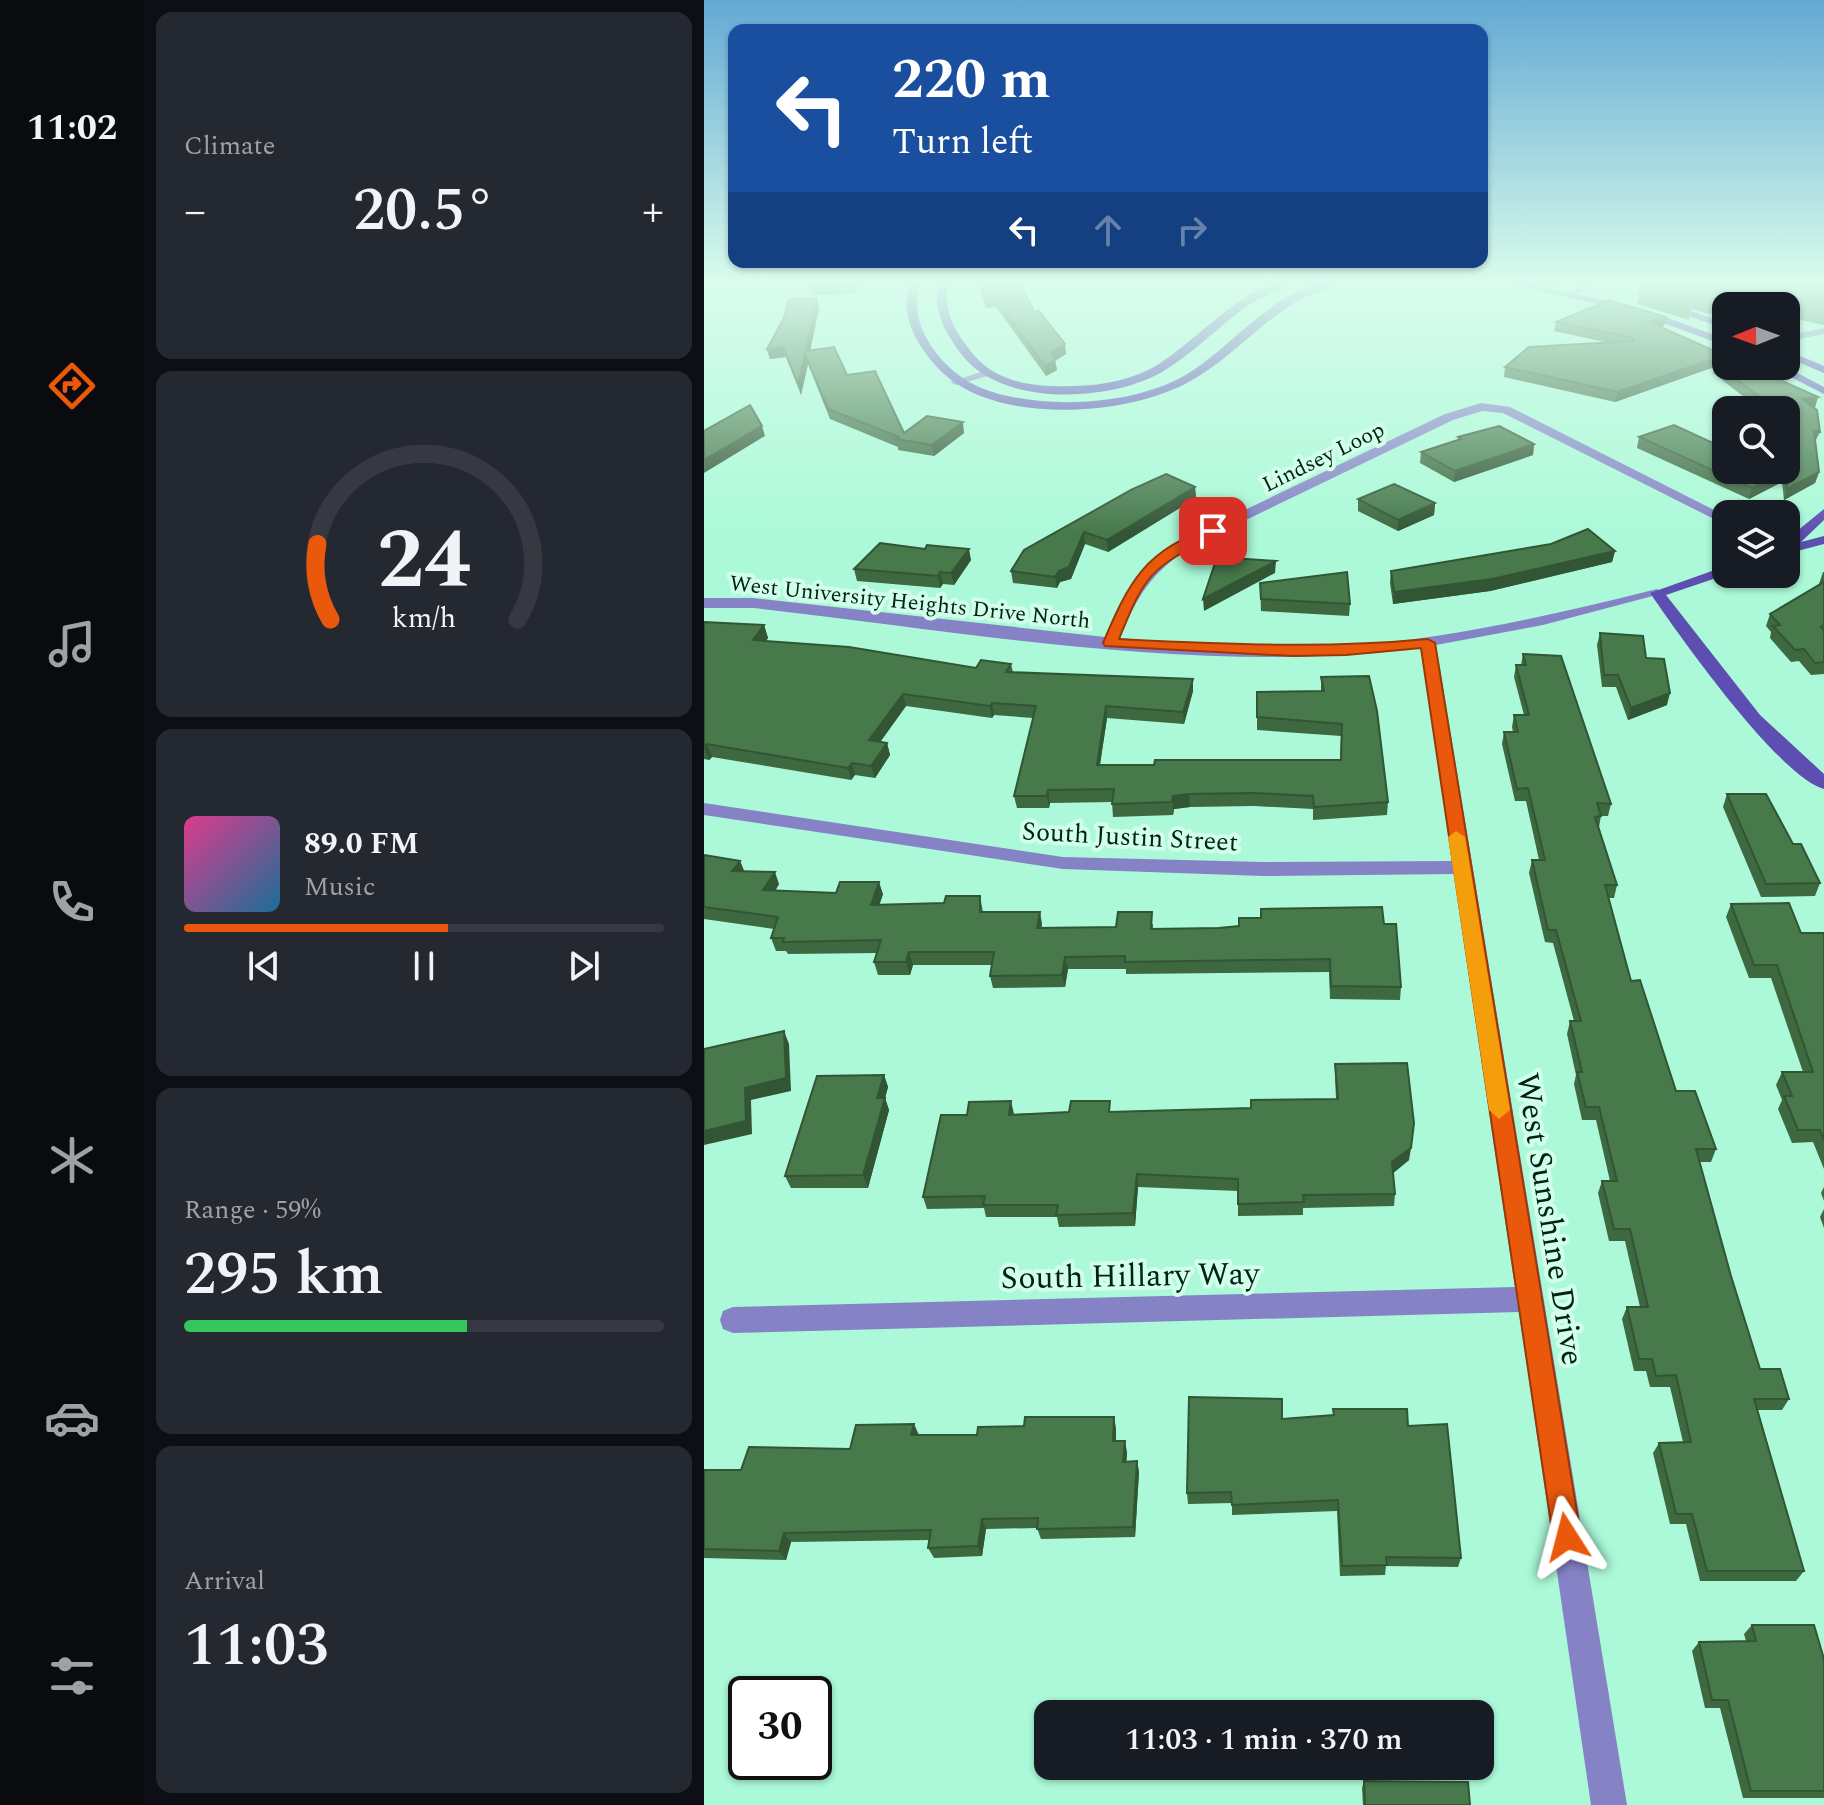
<!DOCTYPE html>
<meta charset="utf-8">
<style>
:root{--surface:#171b24;--page:#242831;--text:#f1f3f6;--muted:#9ea1a6;--line:#363941;--accent:#ea580c}
body{margin:0;font-family:Spectral,serif;background:var(--page);color:var(--text);height:100vh;display:flex;flex-direction:column;font-size:30px;white-space:nowrap}
*{box-sizing:border-box;margin:0}
p{font-size:26px;color:var(--muted)}
.icon{flex:none;width:44px;height:44px;fill:none;stroke:currentColor;stroke-width:2;stroke-linecap:round;stroke-linejoin:round}
.map{position:relative;flex:1;overflow:hidden}
.details{display:flex;flex-direction:column;gap:12px;padding:12px;background:#0d0f14;width:560px}
.details>*{flex:none}
.guide{position:absolute;left:24px;top:24px;width:760px;height:244px;border-radius:16px;box-shadow:0 2px 6px #0004;background:#1a4fa0;color:#fff;overflow:hidden}
.needle{width:52px;rotate:269deg}
.controls{position:absolute;left:1008px;top:292px;display:grid;gap:16px}
.controls a{display:grid;place-items:center;width:88px;height:88px;border-radius:16px;background:var(--surface);box-shadow:0 2px 6px #0004;font-size:40px}
.speed{position:absolute;left:24px;top:1676px;display:flex;gap:16px;font-size:40px;font-weight:700;text-align:center}
.speed>*{display:grid;place-content:center;width:104px;height:104px;border-radius:50%;background:var(--surface);box-shadow:0 2px 6px #0004;line-height:1}
.speed .limit{border:4px solid #111;border-radius:12px;background:#fff;color:#111}
.pin{position:absolute;display:grid;place-items:center;width:68px;height:68px;color:#fff;margin:-34px;border-radius:16px;box-shadow:0 4px 12px #0006}
.me{position:absolute;width:88px;margin:-44px;rotate:351deg;stroke-linejoin:round;filter:drop-shadow(0 0 6px #0008)}
.turn{display:flex;align-items:center;gap:28px;height:168px;padding:0 32px;font-size:36px}
.turn .icon{width:104px;height:104px;stroke-width:2.5}
.turn b{display:block;font-size:56px;line-height:68px}
.lanes{display:flex;align-items:center;height:76px;padding:0 32px;background:#0003;justify-content:center;gap:40px;direction:ltr}
.lanes .off{opacity:.35}
.big{font-size:60px;font-weight:600;line-height:1.1}
.details .tile{flex:1;display:flex;flex-direction:column;justify-content:center;gap:12px;min-width:0;padding:0 28px;border-radius:16px;background:var(--page)}
.details .dial{align-items:center;gap:0}
.dial svg{height:208px;overflow:visible;fill:none;stroke:var(--line);stroke-width:7;stroke-linecap:round;text-anchor:middle}
.dial text{fill:var(--text);stroke:none}
.song{display:flex;align-items:center;gap:24px}
.cover{width:96px;height:96px;border-radius:12px;background:linear-gradient(135deg,hsl(330 70% 55%),hsl(200 70% 35%))}
.played{height:8px;border-radius:4px;background:linear-gradient(90deg,var(--accent) 55%,var(--line) 55%)}
.keys{display:flex;justify-content:space-around;direction:ltr}
.heat{display:flex;justify-content:space-between;align-items:center;font-size:44px;direction:ltr}
.charge{height:12px;border-radius:6px;background:linear-gradient(90deg,#34c759 59%,var(--line) 0)}
.trip{position:absolute;left:330px;top:1700px;width:460px;height:80px;border-radius:16px;background:var(--surface);box-shadow:0 2px 6px #0004;font-weight:600;line-height:80px;text-align:center}
main{display:flex;flex:1;min-height:0}
.dock{display:flex;flex-direction:column;width:144px;justify-content:space-around;align-items:center;background:#090b0e;color:var(--muted)}
.dock .icon{width:56px;height:56px}
.dock .active{color:var(--accent)}
.dock b{font-size:36px;color:var(--text)}
.map>svg:first-child{display:block}
.lines{fill:none;stroke-linecap:round;stroke-linejoin:round}
.street{fill:#8682c6;fill-rule:evenodd}
.secondary{fill:#5d4eb1;fill-rule:evenodd}
.wall{fill:#3d6840}
.shaded-wall{fill:#325534}
.building{fill:#47794b;stroke:#325534;stroke-width:2}
.route{fill:#ea580c;stroke:#983908;stroke-width:2}
.slow{fill:#f59e0b}
.labels{text-anchor:middle;stroke-width:8;stroke-linejoin:round;paint-order:stroke}
.far-street-label{font-size:22px;fill:#012217;stroke:#d2ffea}
.street-label{font-size:26px;fill:#012217;stroke:#d2ffea}
.near-street-label{font-size:32px;fill:#012217;stroke:#d2ffea}
</style>
<main>
<nav class="dock">
<b>11:02</b>
<svg class="icon active" aria-label="directions" viewBox="0 0 24 24"><path d="M12 3l9 9-9 9-9-9zM9 14v-3h6M13 9l2 2-2 2"/></svg>
<svg class="icon" aria-label="music" viewBox="0 0 24 24"><path d="M9 18V5l10-2v13"/><circle cx="6" cy="18" r="3"/><circle cx="16" cy="16" r="3"/></svg>
<svg class="icon" aria-label="phone" viewBox="0 0 24 24"><path d="M5 4h4l2 5-3 2q2 4 5 5l2-3 5 2v4C11 20 4 13 5 4z"/></svg>
<svg class="icon" aria-label="climate" viewBox="0 0 24 24"><path d="M12 3v18M4 7l16 10M4 17L20 7"/></svg>
<svg class="icon" aria-label="car" viewBox="0 0 24 24"><path d="M5 17H2v-5l4-1 3-4h7l3 4 3 1v5h-3M9 17h6M6 11h13"/><circle cx="7" cy="17" r="2"/><circle cx="17" cy="17" r="2"/></svg>
<svg class="icon" aria-label="filters" viewBox="0 0 24 24"><path d="M4 7h16M4 17h16"/><circle cx="9" cy="7" r="2"/><circle cx="15" cy="17" r="2"/></svg>
</nav>
<section class="details">
<div class="tile"><p>Climate</p>
<div class="heat"><a>−</a><b class="big">20.5°</b><a>+</a></div>
</div>
<div class="tile dial"><svg viewBox="0 0 100 80">
<path d="M14 69A42 42 0 1 1 86 69"/>
<path d="M14 69A42 42 0 0 1 9 40" stroke="#ea580c"/>
<text x="50" y="56" font-size="32" font-weight="700">24</text>
<text x="50" y="72" font-size="11">km/h</text>
</svg></div>
<div class="tile">
<div class="song"><i class="cover"></i><div><b>89.0 FM</b><p>Music</p></div></div>
<div class="played"></div>
<div class="keys"><svg class="icon" aria-label="previous" viewBox="0 0 24 24"><path d="M18 5L8 12l10 7zM5 5v14"/></svg><svg class="icon" aria-label="pause" viewBox="0 0 24 24"><path d="M8 5v14M16 5v14"/></svg><svg class="icon" aria-label="next" viewBox="0 0 24 24"><path d="M6 5l10 7-10 7zM19 5v14"/></svg></div>
</div>
<div class="tile"><p>Range · 59%</p><b class="big">295 km</b><div class="charge"></div></div>
<div class="tile"><p>Arrival</p><b class="big">11:03</b></div>
</section>
<div class="map">
<svg width="1120" height="1805" viewBox="0 0 1120 1805">
<rect width="100%" height="100%" fill="#abf9d8"/>
<g class="lines">
<g class="street">
<path d="M851 282H863L842 290V286Z"/>
<path d="M884 282H896L871 295 863 293Z"/>
<path d="M1120 328V334L1082 342V336Z"/>
<path d="M280 371 284 372V376L252 385 246 382Z"/>
<path d="M777 403 806 407 1022 516V525L799 413 778 411 749 420 488 546C447 573 434 594 416 638 492 645 571 652 647 646 751 638 852 614 953 589L960 593 839 625 732 645 923 1805H887L815 1312 29 1333 19 1329 16 1320 19 1311 29 1307 811 1287 750 874 559 876 359 869 0 815V803L359 857 559 862 748 861 717 648C503 676 263 632 49 608H0V598H49L401 637C420 591 435 567 478 540L741 414Z"/>
</g>
<g class="secondary">
<path d="M206 282H216C206 313 220 341 242 364 268 391 301 397 337 401 381 405 434 399 474 379 528 352 574 277 640 282 625 291 605 293 590 303 552 327 523 362 483 383 419 417 287 425 235 369 212 345 195 315 206 282Z"/>
<path d="M235 282H245C238 309 249 328 265 349 285 376 312 384 345 386 380 387 415 385 446 369 489 347 541 278 590 282 577 291 560 295 546 304 516 325 490 353 458 372 406 402 298 407 258 355 241 332 228 311 235 282Z"/>
<path d="M796 282H813L933 307 1022 339V346L926 311Z"/>
<path d="M973 306 1022 323V329L969 311Z"/>
<path d="M1082 350 1120 366V373L1082 357Z"/>
<path d="M1065 366H1080L1120 387V394Z"/>
<path d="M1120 509V520L1097 542 1120 536V544L1082 554V540Z"/>
<path d="M1022 566 1024 574 962 595 1056 715 1120 774V789C1075 777 975 635 946 593Z"/>
</g>
</g>
<g class="wall">
<path d="M110 282H156L150 294 109 295 106 286Z"/>
<path d="M274 282H320L319 288 330 312 362 354 351 360 353 370 342 376 292 307 282 308Z"/>
<path d="M938 282H1120V325L1083 317 1082 306H1022V312L1017 311 1005 314 977 306 987 310 985 320 933 304 937 286 943 283Z"/>
<path d="M115 308 106 350 143 375 200 433H260L230 456 194 450V447L126 419 104 364 97 395 82 357 66 359 63 349Z"/>
<path d="M852 322 960 326 957 327 1114 397 1111 407 1109 408 1116 432 1111 442 1115 472 1111 483 1080 500 1078 482 1045 499 933 448 935 437 1022 470H1082V410H1057L1009 373 1010 367 911 402 800 377 801 367 905 343 850 331Z"/>
<path d="M754 437 830 444 829 455 750 482 716 463 717 452 754 440Z"/>
<path d="M491 487 492 498 404 552 381 544 367 579 356 582 353 588 309 583 307 571 320 550Z"/>
<path d="M654 499 731 503 730 515 694 531 654 511Z"/>
<path d="M221 549 267 560 250 585 239 584 236 588 153 581 150 569Z"/>
<path d="M911 551 908 562 786 591 689 604 686 583 687 571Z"/>
<path d="M1119 572H1120V674L1107 675 1095 661 1087 662 1066 638 1067 632 1062 626 1066 614 1116 585 1115 584Z"/>
<path d="M556 583 646 604 645 616 557 611Z"/>
<path d="M0 622 60 625 64 638 62 641 272 668 307 664 309 672 489 691 480 724 403 718 396 765H450L636 760 637 736 553 730V692L617 691V677L684 802 683 815 609 820V809L550 806 486 807 470 809 469 815 409 817 408 802 346 803 345 808H313L310 796 329 718 290 715 288 718 202 706 176 742 183 743 186 755 171 778 151 775 147 780 8 757 5 760 0 759Z"/>
<path d="M896 633 942 658 963 705 924 720 912 687H898L893 645Z"/>
<path d="M819 654 907 804 904 816H897L895 827 913 885 910 898H904L927 981 972 1091 1012 1149 1007 1162H995L1027 1276 1056 1369 1085 1399 1078 1410H1054L1100 1571 1092 1581H996L982 1524H966L949 1453 955 1443 979 1442 966 1387H946L942 1371H930L918 1319 923 1307H936L921 1241H905L894 1193 898 1181H906L892 1120H878L870 1084 872 1075 863 1034 866 1021H870L849 943 841 942 825 873 828 860H835L822 801H811L798 744 800 732H809L808 727 810 715H820L810 677 812 665H817Z"/>
<path d="M1023 794 1089 844 1116 883 1111 896 1057 897 1019 807Z"/>
<path d="M0 855 36 861 40 871 75 884 71 891 179 894 175 905 240 903 276 896 279 912 338 924 337 928 412 927 449 924V929L680 924 697 987 696 1000 626 999 625 972 422 974V969H364L361 987 289 988 286 976 288 965H209L206 975H174L170 962 173 953 84 954 82 951H72L67 938 70 929 0 919Z"/>
<path d="M1027 904 1097 933H1120V1169L1109 1142 1088 1143 1074 1109 1078 1100 1072 1085 1078 1072H1099L1067 978H1045L1022 917Z"/>
<path d="M631 1064 705 1160 689 1173 691 1194 690 1206 599 1208V1215L534 1216V1191L434 1187 431 1226 355 1227 353 1217H282L280 1208 223 1209 219 1197 263 1115 547 1108 632 1099 631 1077Z"/>
<path d="M180 1075 184 1087 181 1098 185 1110 164 1188H87L81 1176Z"/>
<path d="M1120 1187V1201L1117 1193Z"/>
<path d="M1120 1209V1228L1116 1217Z"/>
<path d="M629 1409 704 1426 757 1558 754 1567 682 1566 681 1575 636 1576 633 1511 528 1515V1503L484 1504 483 1493 578 1419 629 1415Z"/>
<path d="M412 1428V1441L423 1452 422 1462 433 1461 435 1472 431 1537 337 1539 333 1528 282 1529 278 1556 230 1558 224 1548 225 1540 87 1542 82 1560 0 1558V1470H37L214 1435H273Z"/>
<path d="M1048 1625 1120 1659V1798H1039L1016 1708H1001L988 1651 995 1642 1042 1641 1040 1634Z"/>
<path d="M660 1781 766 1805H659L658 1788Z"/>
</g>
<g class="shaded-wall">
<path d="M150 282H156L150 294 148 285Z"/>
<path d="M113 298 115 308 104 361 102 351Z"/>
<path d="M291 298 292 307 282 308 281 299Z"/>
<path d="M1019 301 1017 311 1005 314 1007 304Z"/>
<path d="M962 317 960 326 943 331 945 322Z"/>
<path d="M361 344 362 354 351 361 353 370 342 376 341 366 348 352Z"/>
<path d="M79 347 82 357 66 359 63 349Z"/>
<path d="M101 354 104 364 97 395 94 384Z"/>
<path d="M1015 357 1010 367 911 402 913 392Z"/>
<path d="M1114 397 1111 407 1095 410 1098 399Z"/>
<path d="M1075 402 1073 410H1063L1065 404Z"/>
<path d="M259 422 260 433 230 456 228 445Z"/>
<path d="M58 426 61 436 0 473V460Z"/>
<path d="M830 444 829 455 750 482 751 471Z"/>
<path d="M1081 471 1078 482 1045 499 1048 488Z"/>
<path d="M1115 472 1111 483 1080 500 1083 489Z"/>
<path d="M491 487 492 498 404 552 403 540Z"/>
<path d="M731 503 730 515 694 531V520Z"/>
<path d="M380 532 381 544 367 579 356 582 353 588 351 577Z"/>
<path d="M265 549 267 560 250 585 247 573Z"/>
<path d="M911 551 908 562 786 591 689 604 690 592Z"/>
<path d="M572 561 571 573 500 611 499 599Z"/>
<path d="M236 572 239 584 236 588 234 576Z"/>
<path d="M60 625 64 638 53 652 49 640Z"/>
<path d="M489 679V691L480 724 479 712Z"/>
<path d="M966 693 963 705 924 720 927 708Z"/>
<path d="M199 694 202 706 169 752 165 740Z"/>
<path d="M288 703 290 715 288 718 286 706Z"/>
<path d="M402 706 403 718 394 777 393 765Z"/>
<path d="M183 743 186 755 171 778 167 766Z"/>
<path d="M3 744 8 757 5 760 0 747Z"/>
<path d="M148 763 151 775 147 780 144 768Z"/>
<path d="M344 790 346 803 345 808 343 796Z"/>
<path d="M485 794 486 807 470 809 469 815V796Z"/>
<path d="M36 861 41 873 28 871Z"/>
<path d="M71 872 75 884 64 903 59 890Z"/>
<path d="M175 882 179 894 171 918 167 905Z"/>
<path d="M336 912 338 924 335 941 333 928Z"/>
<path d="M205 952 209 965 206 975 202 962Z"/>
<path d="M361 957 364 969 361 987 358 975Z"/>
<path d="M80 1031 85 1044 87 1091 47 1100 48 1134 0 1145V1131L41 1088Z"/>
<path d="M180 1075 184 1087 181 1098 185 1110 164 1188 159 1175 173 1098Z"/>
<path d="M307 1101 310 1114 308 1127 305 1115Z"/>
<path d="M707 1148 705 1160 687 1175 688 1162Z"/>
<path d="M433 1174 434 1187 431 1226 429 1213Z"/>
<path d="M410 1417 412 1428V1452L409 1441Z"/>
<path d="M210 1424 215 1435H207Z"/>
<path d="M421 1441 423 1452 422 1472 419 1462Z"/>
<path d="M433 1461 435 1472 431 1537 429 1527Z"/>
<path d="M278 1519 282 1529 278 1556 274 1546Z"/>
<path d="M80 1533 87 1542 82 1560 75 1551Z"/>
</g>
<g class="building">
<path d="M110 282H150L148 285 106 286Z"/>
<path d="M275 282H317V284L330 312 335 311 361 344 348 352 351 360 341 366 291 298 281 299Z"/>
<path d="M947 282H1120V315L1086 308 1082 310V306H1036L1019 301 1007 304 973 295 968 302 987 310 935 295 937 286Z"/>
<path d="M113 298 102 351 130 347 143 375 171 371 200 433 223 416 259 422 228 445 192 439 195 437 124 409 101 354 94 384 79 347 63 349 80 318 85 299Z"/>
<path d="M905 300 962 317 945 322 1022 356V366H1045L1114 397 1098 399 1113 410 1116 432 1110 431 1115 472 1083 489 1081 471 1048 488 935 437 970 425 1022 449V470H1082V410H1076L1075 402 1065 404 1011 363 1015 357 913 392 801 367 825 347 930 341V338L852 322Z"/>
<path d="M46 405 58 426 0 460V431Z"/>
<path d="M795 426 830 444 751 471 717 452 757 439 754 437Z"/>
<path d="M462 474 491 487 403 540 380 532 365 567 355 571 351 577 307 571 320 550 427 490Z"/>
<path d="M690 484 731 503 694 520 654 499Z"/>
<path d="M884 529 911 551 788 579 690 592 687 571 847 544Z"/>
<path d="M176 543 221 549 223 545 265 549 247 573 236 572 234 576 150 569Z"/>
<path d="M513 557 572 561 499 599Z"/>
<path d="M643 572 646 604 557 599 556 583Z"/>
<path d="M1120 582V625L1117 627 1120 631V662L1111 663 1100 649 1091 650 1069 626 1076 625 1066 614Z"/>
<path d="M0 622 60 625 49 640 145 647 272 668 277 660 307 664 302 672 489 679 479 712 402 706 393 765H450L451 760H637L638 724 553 717V692L620 691 617 677 665 676 673 711 684 802 610 807 609 796 550 793 485 794 469 796 468 802 408 804 410 789 344 790 343 796H310L332 706 288 703 286 706 199 694 165 740 183 743 167 766 148 763 144 768 3 744 0 747Z"/>
<path d="M896 633 939 636 942 658 960 659 966 693 927 708 914 675H900Z"/>
<path d="M819 654 857 656 907 804 893 803 897 816 891 817 913 885H901L927 981 936 980 972 1091H991L1012 1149H992L1027 1276 1056 1369H1076L1085 1399H1050L1100 1571H1003L988 1514H972L955 1443 987 1442 972 1375 952 1376 948 1359H935L923 1307H944L926 1229H910L898 1181H913L895 1107H882L873 1072H878L866 1021H877L852 930H844L828 860H841L824 788 813 789 800 732H814L810 715H825L812 665H822Z"/>
<path d="M1023 794H1062L1089 844H1097L1116 883 1062 884Z"/>
<path d="M0 855 36 861 28 871 71 872 59 890 132 893 136 882H175L167 905 240 903 242 896H276V912H336L333 928 412 927 414 912H448L447 929 515 928 535 926V918H557V909L678 907 680 924H692L697 987 627 986 626 959 421 962V956L361 957 358 975 286 976 290 952H205L202 962H170L177 940 79 942 80 938H67L74 917 0 907Z"/>
<path d="M1085 903 1097 933H1120V1140L1116 1130H1094L1080 1096H1088L1078 1072H1109L1073 965H1050L1027 904Z"/>
<path d="M80 1031 82 1078 41 1088 42 1121 0 1131V1049Z"/>
<path d="M703 1063 710 1123 707 1148 688 1162 691 1194 599 1195 600 1202 534 1204V1179L433 1174 429 1213 352 1215 354 1205H279L281 1196 219 1197 237 1115H263L265 1102 307 1101 305 1115 365 1112 367 1101H406L405 1112 547 1108V1100L634 1099 631 1064Z"/>
<path d="M180 1075 173 1098H181L159 1175 81 1176 113 1076Z"/>
<path d="M485 1397 578 1399V1419L630 1415 629 1409H703L704 1426 743 1424 757 1558 682 1557 683 1565 638 1566 634 1500 528 1505 527 1492 483 1493Z"/>
<path d="M321 1417H410L409 1441H421L419 1462 433 1461 429 1527 333 1529 334 1518 278 1519 274 1546 224 1548 227 1530 80 1533 75 1551 0 1549V1470H37L45 1447 146 1449 152 1425 210 1424 207 1435H273L274 1427 320 1426Z"/>
<path d="M1048 1625H1110L1120 1659V1791H1047L1024 1700H1008L995 1642 1052 1641Z"/>
<path d="M660 1781 764 1782 766 1805H661Z"/>
</g>
<linearGradient id="sky" x2="0" y2="1"><stop stop-color="#63a9d5"/><stop offset="0.53" stop-color="#d9fced"/><stop offset="1" stop-color="#d9fced" stop-opacity="0"/></linearGradient>
<rect width="1120" height="534" fill="url(#sky)"/>
<path class="route" d="M509 527 516 531 514 533C448 569 443 569 415 639 519 644 620 649 724 639L731 643 877 1537 873 1547 863 1551 853 1547 849 1537 717 648 642 655 589 656 401 646 399 643C425 582 441 549 509 527Z"/>
<path class="slow" d="M752 831 761 837 806 1110 795 1119 785 1110 744 837Z"/>
<g class="labels">
<g class="far-street-label">
<text transform="translate(619 456) rotate(-26)" y="8">Lindsey Loop</text>
<text transform="translate(206 601) rotate(6)" y="8">West University Heights Drive North</text>
</g>
<g class="street-label">
<text transform="translate(426 836) rotate(3)" y="9">South Justin Street</text>
</g>
<g class="near-street-label">
<text transform="translate(847 1219) rotate(81)" y="11">West Sunshine Drive</text>
<text transform="translate(426 1275) rotate(-1)" y="11">South Hillary Way</text>
</g>
</g>
</svg>
<div class="controls">
<a><svg class="needle" viewBox="-14 -14 28 28"><path d="M0-13l5 13h-10z" fill="#e53935"/><path d="M0 13l5-13h-10z" fill="#9ea1a6"/></svg></a>
<a><svg class="icon" aria-label="search" viewBox="0 0 24 24"><circle cx="10" cy="10" r="6"/><path d="M15 15l6 6"/></svg></a>
<a><svg class="icon" aria-label="layers" viewBox="0 0 24 24"><path d="M12 4l9 5-9 5-9-5zM3 14l9 5 9-5"/></svg></a>
</div>
<div class="speed"><div class="limit">30</div></div>
<div class="pin" style="left:509px;top:531px;background:#d93025"><svg class="icon" aria-label="arrive" viewBox="0 0 24 24"><path d="M6 21V4h12l-3 4 3 4H6"/></svg></div>
<svg class="me" style="left:863px;top:1537px" viewBox="-20 -20 40 40"><path d="M0-17L14 15 0 8-14 15z" fill="#ea580c" stroke="#fff" stroke-width="4"/></svg>
<div class="trip">11:03 · 1 min · 370 m</div>
<div class="guide">
<div class="turn"><svg class="icon" aria-label="left" viewBox="0 0 24 24"><path d="M17 20v-9H6M10 6l-5 5 5 5"/></svg><div><b>220 m</b>Turn left</div></div>
<div class="lanes"><svg class="icon" aria-label="left" viewBox="0 0 24 24"><path d="M17 20v-9H6M10 6l-5 5 5 5"/></svg><svg class="icon off" aria-label="ahead" viewBox="0 0 24 24"><path d="M12 20V5M6 11l6-6 6 6"/></svg><svg class="icon off" aria-label="right" viewBox="0 0 24 24"><path d="M7 20v-9h11M14 6l5 5-5 5"/></svg></div>
</div>
</div>
</main>
